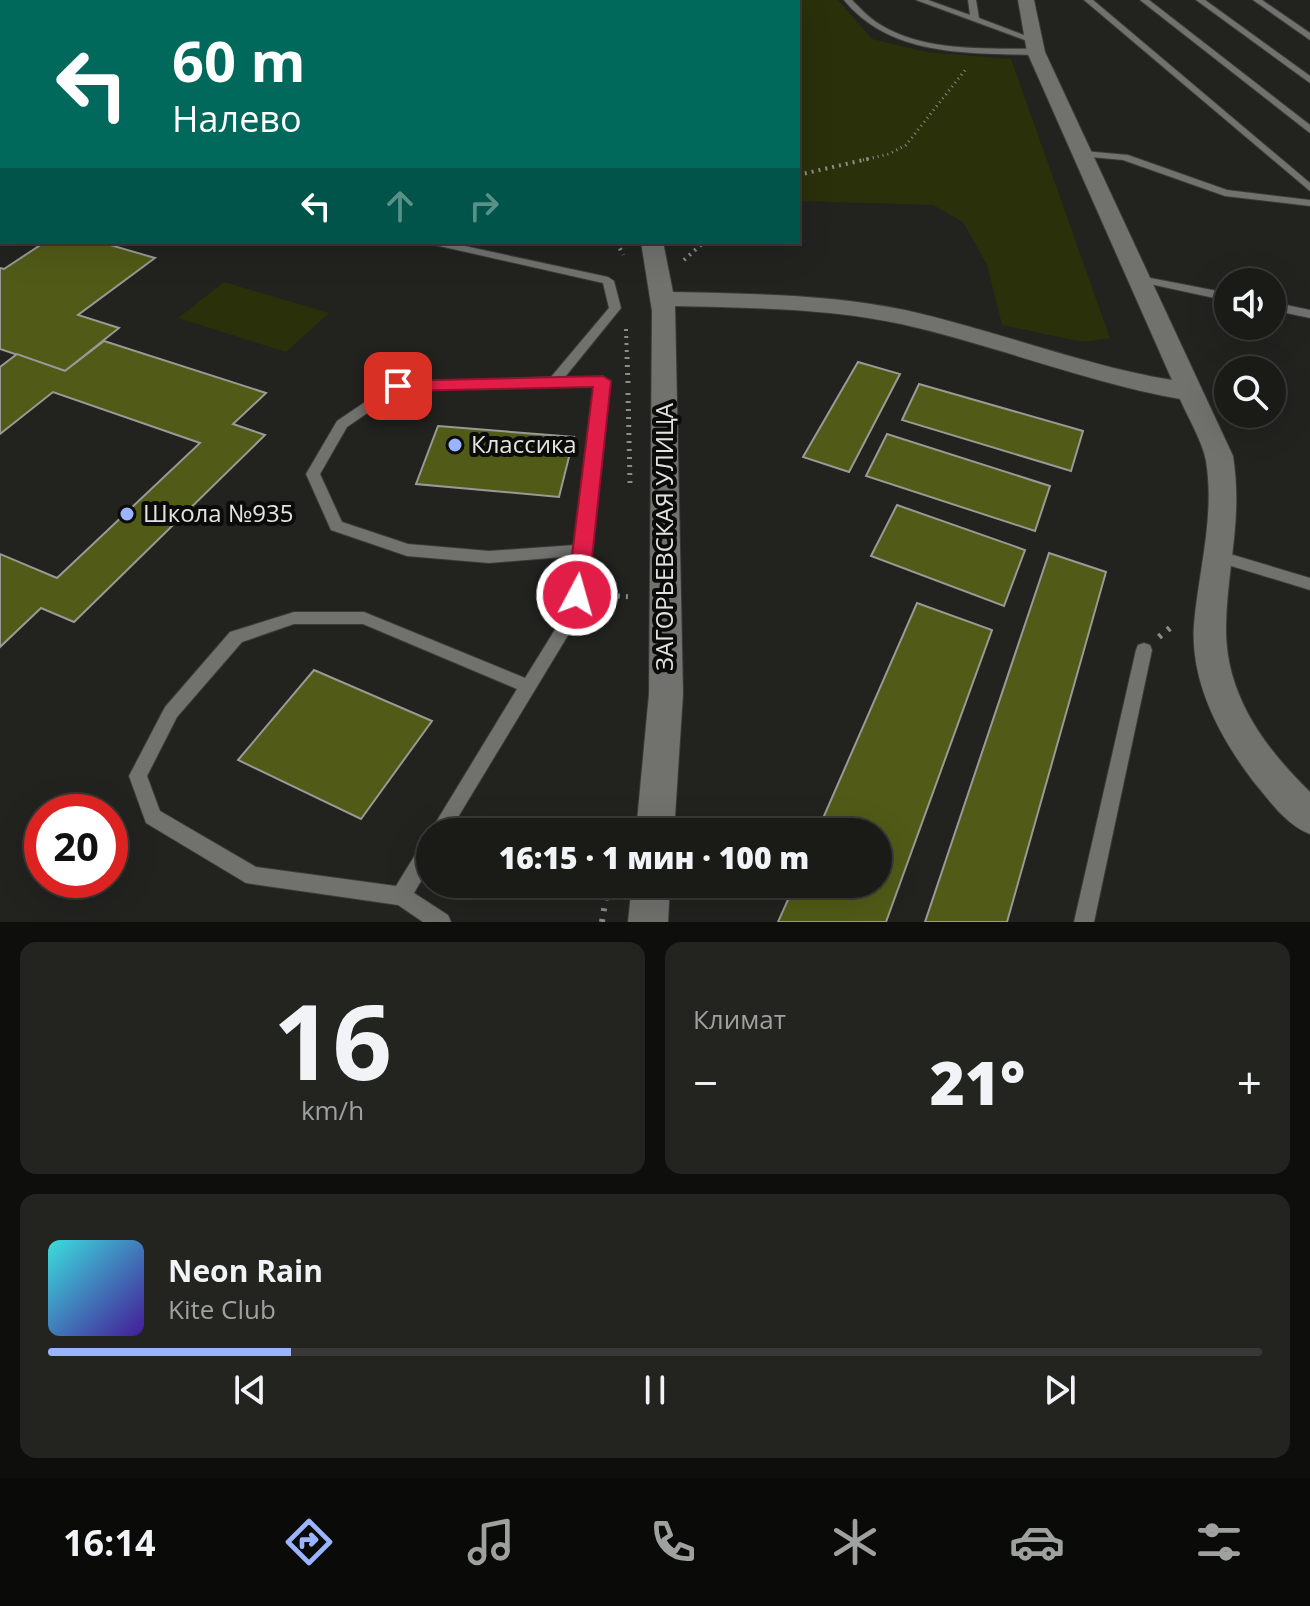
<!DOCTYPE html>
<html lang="ru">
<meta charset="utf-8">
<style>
:root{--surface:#1a1a17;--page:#232320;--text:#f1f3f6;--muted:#9fa1a1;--line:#383836;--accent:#9ab5fd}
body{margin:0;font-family:"Open Sans",sans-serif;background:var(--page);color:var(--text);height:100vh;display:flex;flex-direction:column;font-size:30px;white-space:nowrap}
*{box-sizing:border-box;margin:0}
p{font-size:26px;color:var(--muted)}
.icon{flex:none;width:44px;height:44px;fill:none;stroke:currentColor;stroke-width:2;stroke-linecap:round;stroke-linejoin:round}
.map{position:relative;height:922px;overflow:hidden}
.sheet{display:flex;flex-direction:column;gap:20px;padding:20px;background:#0e0e0d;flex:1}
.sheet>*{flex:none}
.top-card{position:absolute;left:0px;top:0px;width:800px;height:244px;box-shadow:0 8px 32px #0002,0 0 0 2px var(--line);background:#00695c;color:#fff;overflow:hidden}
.controls{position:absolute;left:1214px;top:268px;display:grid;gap:16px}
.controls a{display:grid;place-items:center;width:72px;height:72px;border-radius:50%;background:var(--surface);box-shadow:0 8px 32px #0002,0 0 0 2px var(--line);font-size:40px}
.speed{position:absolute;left:24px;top:794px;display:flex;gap:16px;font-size:40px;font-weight:700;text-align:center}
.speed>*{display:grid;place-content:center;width:104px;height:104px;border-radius:50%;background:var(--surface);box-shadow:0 8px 32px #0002,0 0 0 2px var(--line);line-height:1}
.speed .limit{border:12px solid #d22;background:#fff;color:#111}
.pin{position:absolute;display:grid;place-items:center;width:68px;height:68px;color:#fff;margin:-34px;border-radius:16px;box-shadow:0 4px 12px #0006}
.me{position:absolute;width:88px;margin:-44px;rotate:6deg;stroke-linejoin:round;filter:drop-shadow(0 0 6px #0008)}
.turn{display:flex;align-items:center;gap:28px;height:168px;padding:0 40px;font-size:36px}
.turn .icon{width:104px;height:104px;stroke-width:2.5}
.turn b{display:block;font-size:56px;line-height:68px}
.lanes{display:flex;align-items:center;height:76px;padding:0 40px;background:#0003;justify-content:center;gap:40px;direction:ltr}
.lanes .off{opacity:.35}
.big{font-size:60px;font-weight:800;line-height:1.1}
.sheet .tile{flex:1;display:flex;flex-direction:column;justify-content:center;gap:12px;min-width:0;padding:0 28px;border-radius:16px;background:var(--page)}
.sheet .dial{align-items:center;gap:0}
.dial b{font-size:104px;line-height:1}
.song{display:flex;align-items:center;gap:24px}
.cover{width:96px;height:96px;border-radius:12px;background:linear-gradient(135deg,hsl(180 70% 55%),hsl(260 70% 35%))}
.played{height:8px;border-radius:4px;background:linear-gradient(90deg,var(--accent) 20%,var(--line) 20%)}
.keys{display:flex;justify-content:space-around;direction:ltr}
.heat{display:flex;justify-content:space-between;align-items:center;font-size:44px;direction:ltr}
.sheet .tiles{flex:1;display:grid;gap:20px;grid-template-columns:1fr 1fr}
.tile:last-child{grid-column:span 2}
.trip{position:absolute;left:416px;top:818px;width:476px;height:80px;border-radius:40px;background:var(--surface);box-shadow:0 8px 32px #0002,0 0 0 2px var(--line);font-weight:800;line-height:80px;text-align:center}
.tabs{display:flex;height:128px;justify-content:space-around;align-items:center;background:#0a0a09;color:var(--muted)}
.tabs .icon{width:56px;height:56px}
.tabs .active{color:var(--accent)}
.tabs b{font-size:36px;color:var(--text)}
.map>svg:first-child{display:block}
.green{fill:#2a300a}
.building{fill:#515b17;stroke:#999a96;stroke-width:2}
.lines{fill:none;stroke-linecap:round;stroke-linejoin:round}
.service-casing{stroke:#3b3c39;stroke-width:2}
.minor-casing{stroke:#3b3c39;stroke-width:2}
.path-far3{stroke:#8b8b88;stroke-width:3;stroke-dasharray:1 4;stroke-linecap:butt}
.path-far2{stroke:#8b8b88;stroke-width:4;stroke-dasharray:2 5;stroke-linecap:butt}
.path-far1{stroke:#8b8b88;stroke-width:5;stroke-dasharray:2 6;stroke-linecap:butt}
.path{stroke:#8b8b88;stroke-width:6;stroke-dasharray:3 8;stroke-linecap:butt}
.service{fill:#71726e;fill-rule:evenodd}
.minor{fill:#71726e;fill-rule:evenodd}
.route{fill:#e11d48;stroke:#92132f;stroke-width:2}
.poi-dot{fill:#9ab5fd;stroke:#0b0c0a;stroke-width:3}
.labels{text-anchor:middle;stroke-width:8;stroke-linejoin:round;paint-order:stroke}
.poi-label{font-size:24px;fill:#e3e4e1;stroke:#0b0c0a;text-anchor:start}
.street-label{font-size:24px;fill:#e3e4e1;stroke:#0b0c0a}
</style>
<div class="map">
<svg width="1310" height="922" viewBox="0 0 1310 922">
<rect width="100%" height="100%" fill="#22221f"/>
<g class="green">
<path d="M420 0H838L872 39 926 52 1011 59 1110 338 1083 342 1002 325 987 265 963 222 933 205 798 201V2Z"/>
<path d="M224 282 329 313 286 352 178 318Z"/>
</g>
<g class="building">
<path d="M45 242H100L155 258 78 315 119 328 65 371 0 349V268L4 269Z"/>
<path d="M104 341 266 393 233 424 265 435 74 622 41 608 0 647V554L57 578 200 443 53 392 0 434V367L17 354 65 371Z"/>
<path d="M858 362 900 374 849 472 803 457Z"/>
<path d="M919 384 1083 431 1071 471 902 420Z"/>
<path d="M438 426 574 437 559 497 416 484Z"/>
<path d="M887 434 1050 486 1035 531 866 476Z"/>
<path d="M897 505 1025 550 1004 606 871 556Z"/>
<path d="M1049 553 1106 572 1007 922H925Z"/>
<path d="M917 603 992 630 886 922H778L795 884H878V832H817Z"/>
<path d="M314 670 432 721 361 819 238 760Z"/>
</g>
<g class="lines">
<g class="service-casing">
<g id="service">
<rect x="86" y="0" width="8" height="2"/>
<path d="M844 0H852C861 9 870 19 881 25 925 52 986 48 1036 49L1040 52 1036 55C968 53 891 57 844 0Z"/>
<path d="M916 0H928L970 15 968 0H976L979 18 1037 40 1030 42Z"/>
<path d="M1084 0H1093L1310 183V191Z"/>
<path d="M1140 0H1149L1310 125V133Z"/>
<path d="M1196 0H1205L1310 76V83Z"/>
<path d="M1253 0H1262L1310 33V40Z"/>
<path d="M2 129V135L0 136V130Z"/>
<path d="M1084 151 1128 155 1227 190 1310 200V206L1225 196 1123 160 1080 156V152Z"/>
<path d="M419 242H446L608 277 614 281 621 308 565 377H603L609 381 585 595 576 622 449 832H430L517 689 363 624H294L242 642 177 717 147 776 160 811 256 867 396 886 423 842 430 839V866L414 893 448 915 451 922H423L398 905 246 883 146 823 129 776 165 707 230 632 294 612H364L525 678 561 620 569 595 574 556 489 563 407 556 331 530 306 474 337 421 393 383 551 377 609 308 603 283 435 245H425ZM555 385H596L575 545 489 551 408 544 342 522 320 474 347 427 401 390Z"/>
<path d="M1140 276 1228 293V301L1136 281 1134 279Z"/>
<path d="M1272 302 1310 310V318L1272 310Z"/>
<path d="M1220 551 1310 578V590L1215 561 1212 557 1215 553Z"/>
<path d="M1144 643 1150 645 1152 650 1094 922H1074L1136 650 1138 645Z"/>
</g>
</g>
<g class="minor-casing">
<g id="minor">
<path d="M339 0H357L358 2H340Z"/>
<path d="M1018 0H1034L1045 52 1233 456C1243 520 1227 566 1226 627 1225 694 1264 747 1310 792V834C1286 825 1269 800 1253 781 1219 736 1190 682 1194 624 1199 569 1215 516 1206 461 1202 440 1188 418 1180 399 1085 382 995 345 901 324 827 308 751 308 675 306L683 694 674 832H636L649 694 652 311 641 242H663L673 292C750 294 828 294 905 310 995 330 1081 365 1172 380L1027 52Z"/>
<path d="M632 884H670L668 922H628Z"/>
</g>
</g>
<g class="path-far3">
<path d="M188 0 193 2"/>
<path d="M304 0 307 2"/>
<path d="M863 160 889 154 906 145 966 69"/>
</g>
<g class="path-far2">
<path d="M798 175 872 158"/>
<path d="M617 242 623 255"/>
<path d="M684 260 704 242"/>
<path d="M626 329 627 359"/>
</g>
<g class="path-far1">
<path d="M627 357 628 383"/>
<path d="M628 393 630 483"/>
<path d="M602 595 632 597"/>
</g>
<g class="path">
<path d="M1159 637 1176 623"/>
<path d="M602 922 608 884"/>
</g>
<use href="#service" class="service"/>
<use href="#minor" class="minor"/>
</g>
<path class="route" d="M603 376 611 381 588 595 585 600H570L567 595 593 387 398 391 389 386 398 381Z"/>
<g class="poi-dot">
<circle cx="455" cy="445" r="8"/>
<circle cx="127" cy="514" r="8"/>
</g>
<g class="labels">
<g class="poi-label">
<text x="471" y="453">Классика</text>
<text x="143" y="522">Школа №935</text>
</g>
<g class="street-label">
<text transform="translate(665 537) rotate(-90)" y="8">ЗАГОРЬЕВСКАЯ УЛИЦА</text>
</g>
</g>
</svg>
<div class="controls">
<a><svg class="icon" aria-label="sound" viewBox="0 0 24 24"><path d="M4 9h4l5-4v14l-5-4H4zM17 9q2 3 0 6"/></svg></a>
<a><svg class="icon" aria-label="search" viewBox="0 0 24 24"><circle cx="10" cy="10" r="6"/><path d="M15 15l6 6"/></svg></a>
</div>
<div class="speed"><div class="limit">20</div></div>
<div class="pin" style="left:398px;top:386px;background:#d93025"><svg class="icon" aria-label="arrive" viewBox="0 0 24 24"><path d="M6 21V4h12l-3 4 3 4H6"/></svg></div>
<svg class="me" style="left:577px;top:595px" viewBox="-20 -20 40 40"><circle r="17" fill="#e11d48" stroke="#fff" stroke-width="3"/><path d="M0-11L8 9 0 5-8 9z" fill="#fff"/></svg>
<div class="trip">16:15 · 1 мин · 100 m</div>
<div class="top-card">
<div class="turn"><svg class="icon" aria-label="left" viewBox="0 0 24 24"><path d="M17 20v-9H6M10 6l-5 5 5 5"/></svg><div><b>60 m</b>Налево</div></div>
<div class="lanes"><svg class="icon" aria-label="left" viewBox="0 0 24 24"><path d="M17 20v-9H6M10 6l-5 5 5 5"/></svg><svg class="icon off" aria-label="ahead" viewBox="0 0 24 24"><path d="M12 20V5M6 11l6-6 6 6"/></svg><svg class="icon off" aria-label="right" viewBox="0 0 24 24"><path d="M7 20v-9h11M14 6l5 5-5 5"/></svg></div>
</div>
</div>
<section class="sheet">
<div class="tiles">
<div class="tile dial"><b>16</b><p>km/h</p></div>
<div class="tile"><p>Климат</p>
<div class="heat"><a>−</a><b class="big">21°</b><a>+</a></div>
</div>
<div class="tile">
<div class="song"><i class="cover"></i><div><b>Neon Rain</b><p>Kite Club</p></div></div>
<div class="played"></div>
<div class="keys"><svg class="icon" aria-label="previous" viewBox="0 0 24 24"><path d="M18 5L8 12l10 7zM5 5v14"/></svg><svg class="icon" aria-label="pause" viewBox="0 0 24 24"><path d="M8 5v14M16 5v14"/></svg><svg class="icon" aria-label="next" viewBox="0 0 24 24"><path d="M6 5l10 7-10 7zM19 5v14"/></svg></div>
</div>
</div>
</section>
<nav class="tabs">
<b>16:14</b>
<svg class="icon active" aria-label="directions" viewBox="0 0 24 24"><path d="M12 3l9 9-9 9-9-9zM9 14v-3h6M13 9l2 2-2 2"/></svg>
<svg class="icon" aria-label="music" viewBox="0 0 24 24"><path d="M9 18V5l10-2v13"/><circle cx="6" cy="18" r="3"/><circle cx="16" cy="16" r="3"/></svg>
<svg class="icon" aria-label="phone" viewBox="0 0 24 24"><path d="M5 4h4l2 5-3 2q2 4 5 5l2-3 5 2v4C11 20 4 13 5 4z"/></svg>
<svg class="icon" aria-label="climate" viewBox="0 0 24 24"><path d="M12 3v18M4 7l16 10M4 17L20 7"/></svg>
<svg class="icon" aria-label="car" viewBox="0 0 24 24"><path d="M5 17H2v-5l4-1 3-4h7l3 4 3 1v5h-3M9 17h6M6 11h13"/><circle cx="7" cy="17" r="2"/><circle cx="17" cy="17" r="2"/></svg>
<svg class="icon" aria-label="filters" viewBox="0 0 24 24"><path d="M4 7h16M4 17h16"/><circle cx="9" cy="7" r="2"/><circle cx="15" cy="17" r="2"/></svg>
</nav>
